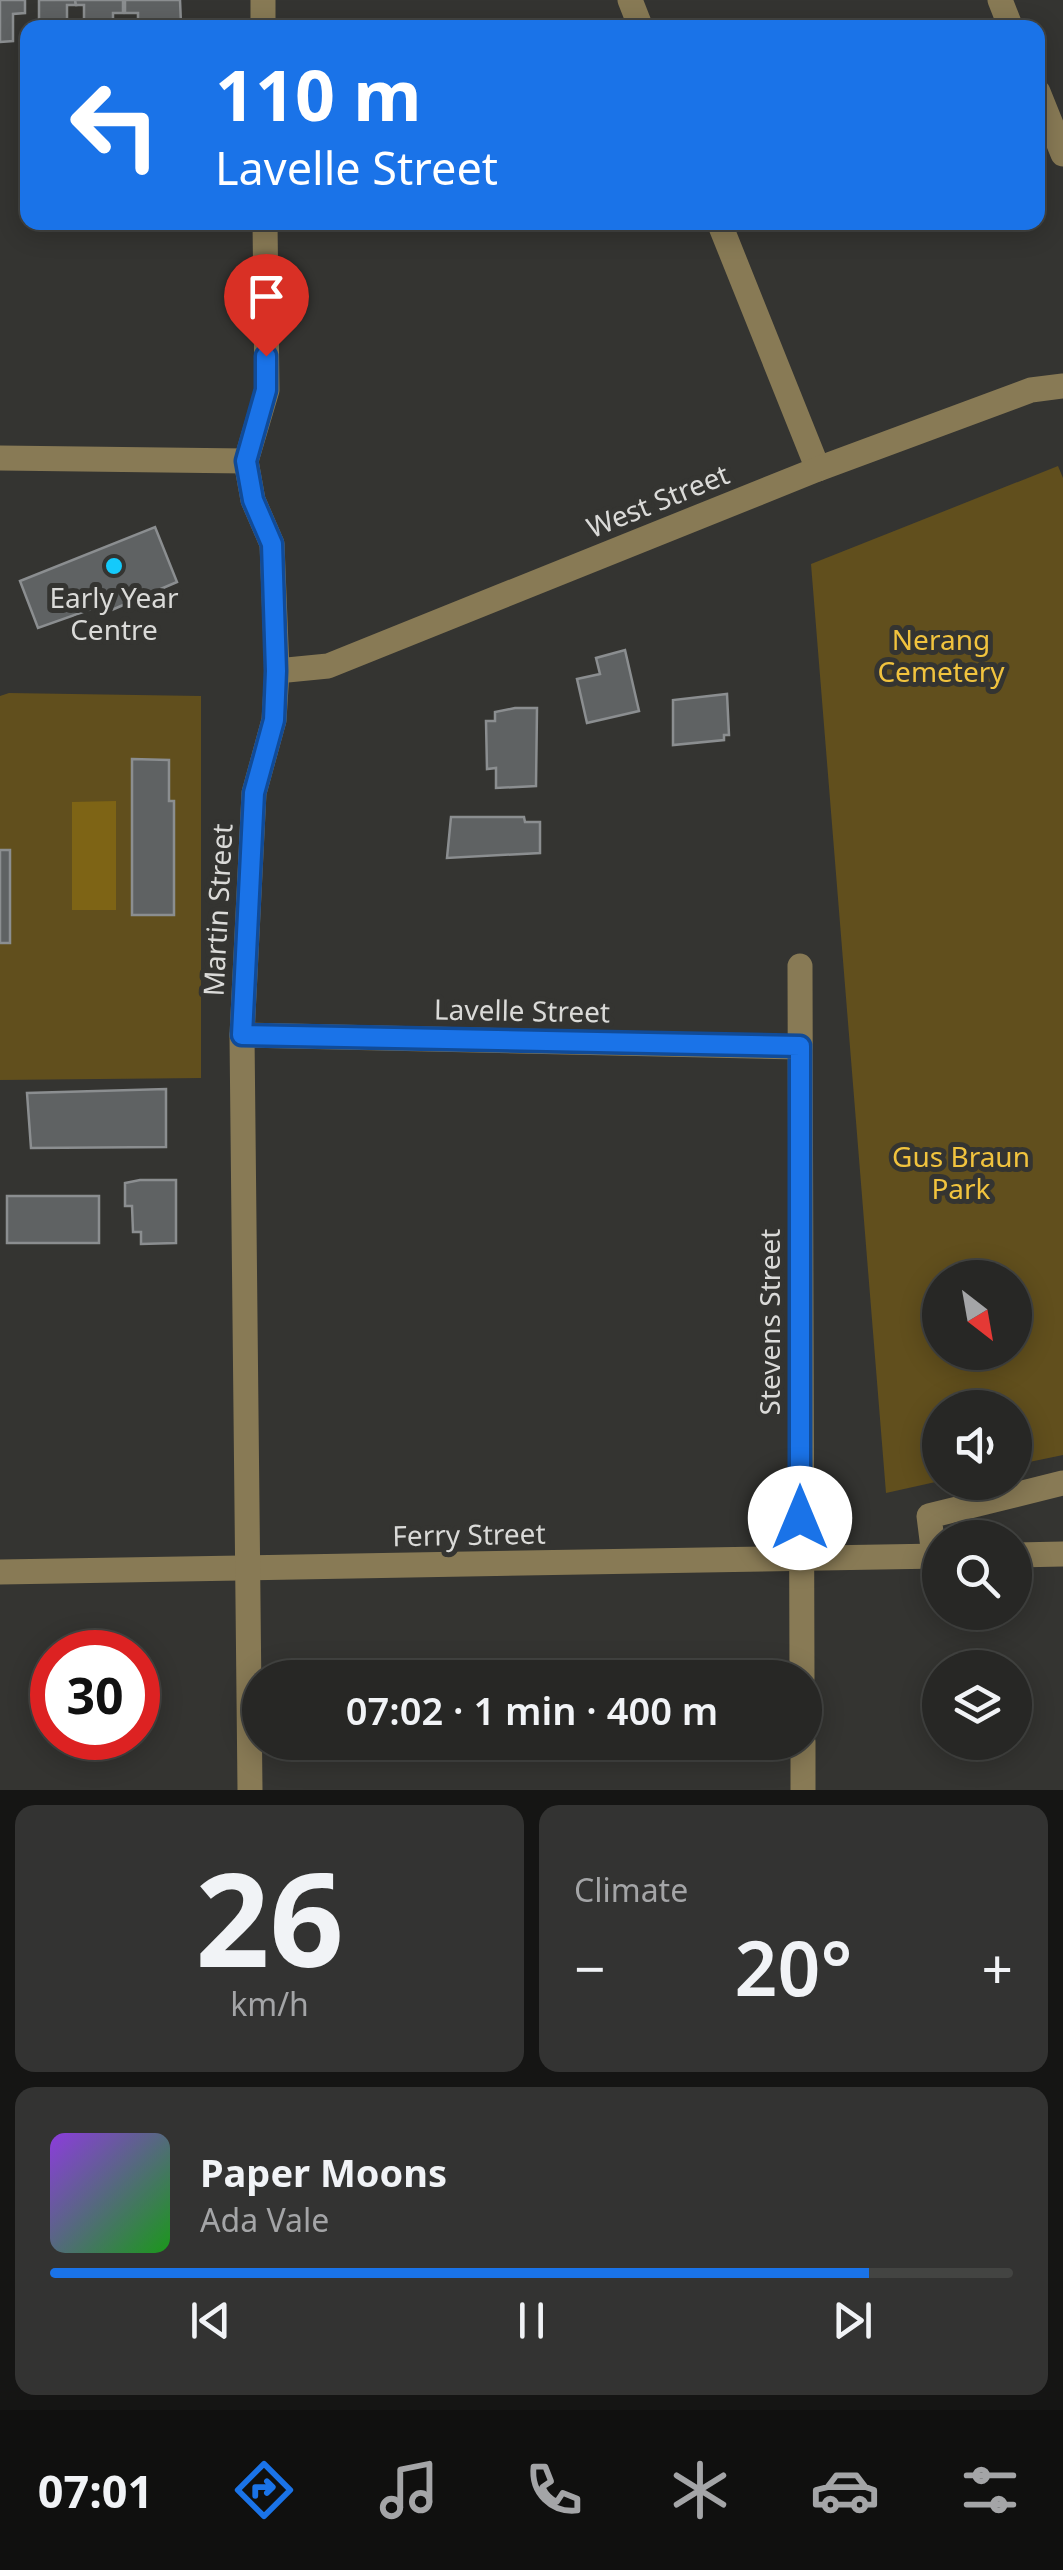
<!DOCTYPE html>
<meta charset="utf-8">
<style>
:root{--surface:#272725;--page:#333332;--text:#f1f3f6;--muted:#a4a5a7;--line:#434442;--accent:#1a73e8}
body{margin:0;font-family:"Noto Sans",sans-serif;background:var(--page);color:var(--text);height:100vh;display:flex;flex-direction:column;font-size:38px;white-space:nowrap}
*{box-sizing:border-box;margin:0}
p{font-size:32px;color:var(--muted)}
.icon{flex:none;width:55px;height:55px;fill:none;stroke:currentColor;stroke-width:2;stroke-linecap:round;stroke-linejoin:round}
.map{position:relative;height:1790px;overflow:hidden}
.drawer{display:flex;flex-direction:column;gap:15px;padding:15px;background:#151514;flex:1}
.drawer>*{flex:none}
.banner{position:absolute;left:20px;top:20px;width:1025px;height:210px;border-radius:20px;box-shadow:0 5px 25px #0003,0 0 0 2px var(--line);background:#1a73e8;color:#fff;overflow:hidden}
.needle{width:65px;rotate:149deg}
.buttons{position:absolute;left:922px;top:1260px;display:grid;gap:20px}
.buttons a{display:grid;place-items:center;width:110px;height:110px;border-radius:50%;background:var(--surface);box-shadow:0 5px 25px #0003,0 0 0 2px var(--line);font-size:50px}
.speed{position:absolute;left:30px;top:1630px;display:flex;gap:20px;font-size:50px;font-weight:700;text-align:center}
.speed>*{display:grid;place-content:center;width:130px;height:130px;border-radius:50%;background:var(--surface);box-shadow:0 5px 25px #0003,0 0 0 2px var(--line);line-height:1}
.speed .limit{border:15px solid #d22;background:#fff;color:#111}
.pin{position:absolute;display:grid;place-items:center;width:85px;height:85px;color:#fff;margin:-102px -42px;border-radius:50% 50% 50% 0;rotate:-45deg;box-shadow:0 0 10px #0007}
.pin .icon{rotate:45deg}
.me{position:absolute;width:110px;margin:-55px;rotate:0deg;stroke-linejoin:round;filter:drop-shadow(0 0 8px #0008)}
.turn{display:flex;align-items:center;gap:35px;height:210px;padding:0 30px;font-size:45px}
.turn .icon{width:130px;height:130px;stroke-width:2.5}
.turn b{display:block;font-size:70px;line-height:85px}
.big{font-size:75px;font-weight:600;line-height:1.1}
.drawer .card{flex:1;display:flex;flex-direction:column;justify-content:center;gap:15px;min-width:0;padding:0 35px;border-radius:20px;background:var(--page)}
.drawer .dial{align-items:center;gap:0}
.dial b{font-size:130px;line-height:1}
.song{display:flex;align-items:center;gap:30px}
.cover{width:120px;height:120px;border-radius:15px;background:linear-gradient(135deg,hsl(270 70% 55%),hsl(120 70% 35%))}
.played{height:10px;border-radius:5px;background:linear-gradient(90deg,var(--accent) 85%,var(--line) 85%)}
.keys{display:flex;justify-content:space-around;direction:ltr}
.heat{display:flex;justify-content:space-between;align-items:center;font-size:55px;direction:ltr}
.drawer .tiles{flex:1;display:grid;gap:15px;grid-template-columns:1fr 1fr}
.card:last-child{grid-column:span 2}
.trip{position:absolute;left:242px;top:1660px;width:580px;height:100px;border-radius:50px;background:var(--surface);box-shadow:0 5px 25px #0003,0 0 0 2px var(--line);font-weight:600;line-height:100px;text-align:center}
.menu{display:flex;height:160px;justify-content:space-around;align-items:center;background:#10100f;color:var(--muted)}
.menu .icon{width:70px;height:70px}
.menu .selected{color:var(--accent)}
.menu b{font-size:45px;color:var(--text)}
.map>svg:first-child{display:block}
.green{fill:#614f1d;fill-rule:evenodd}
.water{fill:#7e6415}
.building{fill:#5f6263;stroke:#8b8e90;stroke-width:2.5}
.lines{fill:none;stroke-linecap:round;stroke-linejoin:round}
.minor{stroke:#887a55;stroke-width:25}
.route-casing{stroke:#114b97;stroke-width:25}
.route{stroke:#1a73e8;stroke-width:18}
.poi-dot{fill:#14cafb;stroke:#343431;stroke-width:4}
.labels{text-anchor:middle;stroke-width:10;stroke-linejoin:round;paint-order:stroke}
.street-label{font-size:28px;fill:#dadad8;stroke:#343431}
.poi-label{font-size:28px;fill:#dadad8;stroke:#343431}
.park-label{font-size:28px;fill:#f1c33e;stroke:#343431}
</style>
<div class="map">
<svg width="1063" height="1790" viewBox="0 0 1063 1790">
<rect width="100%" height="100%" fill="#343431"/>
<g class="green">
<path d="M1058 466 1063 478V1455L1015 1465V1408H940V1481L886 1493 811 564ZM940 1278H1015V1352H940Z"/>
<path d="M9 693 201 696V1078L0 1080V696Z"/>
</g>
<path class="water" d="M116 801V910H72V802Z"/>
<g class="building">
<path d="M0 0H25V13L13 14V41L0 42Z"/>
<path d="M39 0H75L76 5H67V28H39Z"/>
<path d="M75 0H123V13H113V28H84V5H76Z"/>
<path d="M125 0H180L181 24 138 28V13H125Z"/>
<path d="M155 527 177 582 100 615 97 607 38 628 20 581Z"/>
<path d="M625 650 639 711 587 723 577 679 600 674 596 658Z"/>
<path d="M727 694 729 735H724V740L673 745V700Z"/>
<path d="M515 708H537L536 786 496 788V768L487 769 486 721H495V712Z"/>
<path d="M132 759 169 760V801H174V915H132Z"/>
<path d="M451 817H524L525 822H540V853L447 858Z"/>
<rect x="0" y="850" width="10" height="93"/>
<path d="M166 1089V1147L31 1148 27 1093Z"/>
<path d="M140 1180H176V1243L141 1244V1232H133L132 1206H125V1183Z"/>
<rect x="7" y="1196" width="92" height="47"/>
</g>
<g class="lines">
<g class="minor">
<path d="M263 0V28"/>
<path d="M630 0 641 28"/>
<path d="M1000 0 1011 28"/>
<path d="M1038 92 1063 154"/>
<path d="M719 222 818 469"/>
<path d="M0 458 246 461"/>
<path d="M277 671 328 666 818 469 1031 390 1063 386"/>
<path d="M800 966 802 1678"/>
<path d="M242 1035 800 1047"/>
<path d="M1015 1555 1063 1554"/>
<path d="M934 1556 929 1516 1063 1483"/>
<path d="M0 1572 940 1556"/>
<path d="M803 1742V1790"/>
<path d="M250 1790 242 1035 254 793 274 720 277 671 272 544 253 500 246 461 267 390 265 222"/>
</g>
</g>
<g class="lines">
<g class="route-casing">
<path id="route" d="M266 356V390L246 461 253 500 272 544 276 671 274 720 254 793 242 1035 800 1046V1518"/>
</g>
<use href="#route" class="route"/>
</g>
<circle class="poi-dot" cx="114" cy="566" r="10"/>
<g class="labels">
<g class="street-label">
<text transform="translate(658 501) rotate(-22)" y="10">West Street</text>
<text transform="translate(218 910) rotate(-87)" y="10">Martin Street</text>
<text transform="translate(522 1011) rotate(1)" y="10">Lavelle Street</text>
<text transform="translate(770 1322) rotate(-90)" y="10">Stevens Street</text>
<text transform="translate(469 1535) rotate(-1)" y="10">Ferry Street</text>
</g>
<g class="poi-label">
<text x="114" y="608">Early Year<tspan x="114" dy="32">Centre</tspan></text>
</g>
<g class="park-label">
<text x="941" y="650">Nerang<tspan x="941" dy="32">Cemetery</tspan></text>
<text x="961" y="1167">Gus Braun<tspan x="961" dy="32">Park</tspan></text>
</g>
</g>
</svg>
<div class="buttons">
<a><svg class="needle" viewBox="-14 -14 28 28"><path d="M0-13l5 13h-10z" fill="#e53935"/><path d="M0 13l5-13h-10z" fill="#a4a5a7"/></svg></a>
<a><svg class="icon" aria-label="sound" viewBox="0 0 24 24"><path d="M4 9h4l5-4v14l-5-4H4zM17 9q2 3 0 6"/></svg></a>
<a><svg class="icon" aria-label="search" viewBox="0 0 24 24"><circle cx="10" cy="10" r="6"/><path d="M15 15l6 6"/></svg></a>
<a><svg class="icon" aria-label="layers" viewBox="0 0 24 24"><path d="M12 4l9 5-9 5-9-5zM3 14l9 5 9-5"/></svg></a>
</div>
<div class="speed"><div class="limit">30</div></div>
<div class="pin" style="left:266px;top:356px;background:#d93025"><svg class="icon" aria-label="arrive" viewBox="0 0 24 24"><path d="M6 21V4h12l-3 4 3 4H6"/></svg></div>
<svg class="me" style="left:800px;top:1518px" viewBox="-20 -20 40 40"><circle r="19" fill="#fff"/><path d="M0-13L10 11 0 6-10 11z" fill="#1a73e8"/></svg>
<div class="trip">07:02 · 1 min · 400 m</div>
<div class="banner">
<div class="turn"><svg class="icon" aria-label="left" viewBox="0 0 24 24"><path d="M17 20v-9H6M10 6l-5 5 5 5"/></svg><div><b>110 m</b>Lavelle Street</div></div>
</div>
</div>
<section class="drawer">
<div class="tiles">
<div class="card dial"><b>26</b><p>km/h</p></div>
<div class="card"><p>Climate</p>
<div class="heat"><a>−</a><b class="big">20°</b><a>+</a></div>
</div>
<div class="card">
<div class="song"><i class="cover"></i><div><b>Paper Moons</b><p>Ada Vale</p></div></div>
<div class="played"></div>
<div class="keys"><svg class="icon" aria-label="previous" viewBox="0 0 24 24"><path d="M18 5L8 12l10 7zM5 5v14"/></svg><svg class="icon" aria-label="pause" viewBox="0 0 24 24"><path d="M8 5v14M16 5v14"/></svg><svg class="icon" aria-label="next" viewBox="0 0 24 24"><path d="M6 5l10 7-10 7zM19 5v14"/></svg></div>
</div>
</div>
</section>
<nav class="menu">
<b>07:01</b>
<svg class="icon selected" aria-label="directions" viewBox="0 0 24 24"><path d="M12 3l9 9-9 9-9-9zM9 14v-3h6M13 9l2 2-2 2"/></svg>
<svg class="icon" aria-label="music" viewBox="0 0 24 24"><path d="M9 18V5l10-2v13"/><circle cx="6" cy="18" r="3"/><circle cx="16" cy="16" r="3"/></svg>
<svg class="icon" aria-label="phone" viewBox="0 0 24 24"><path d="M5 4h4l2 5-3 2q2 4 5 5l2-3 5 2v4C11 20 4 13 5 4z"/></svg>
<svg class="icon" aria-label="climate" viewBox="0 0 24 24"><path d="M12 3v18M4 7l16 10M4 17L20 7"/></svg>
<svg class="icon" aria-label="car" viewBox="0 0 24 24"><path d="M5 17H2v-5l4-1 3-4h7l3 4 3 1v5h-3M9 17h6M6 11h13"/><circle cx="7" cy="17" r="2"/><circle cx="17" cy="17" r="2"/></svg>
<svg class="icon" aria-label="filters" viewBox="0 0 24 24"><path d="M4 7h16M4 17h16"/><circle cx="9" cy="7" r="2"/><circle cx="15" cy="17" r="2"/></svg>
</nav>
